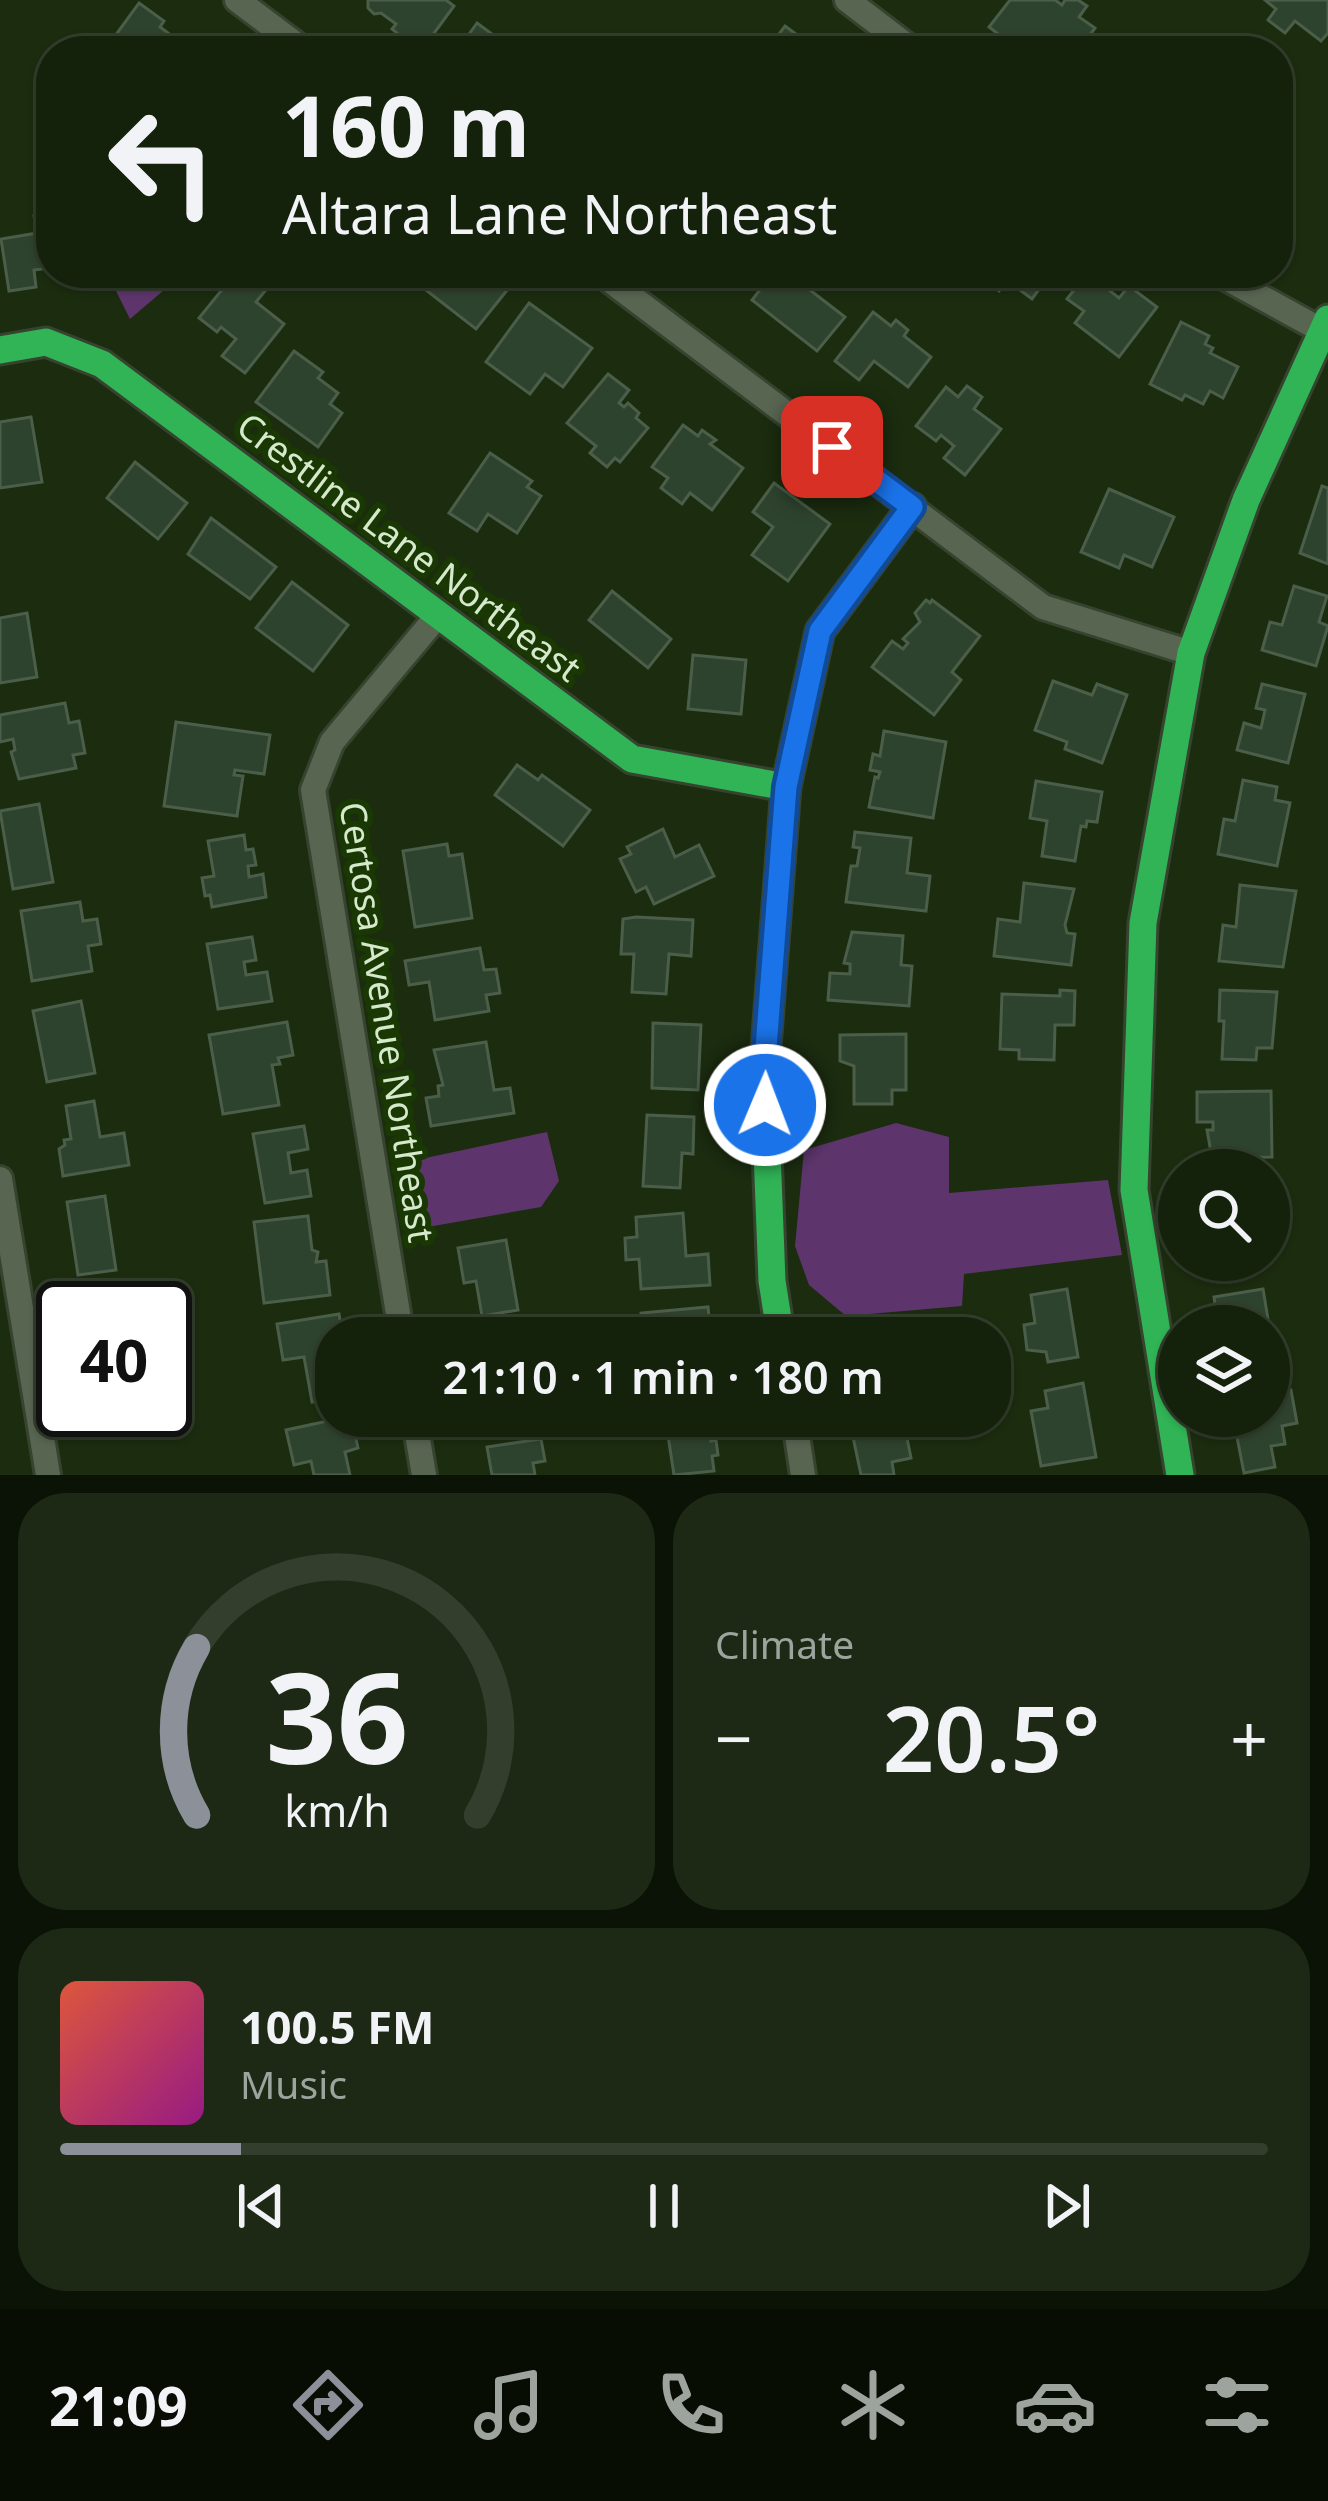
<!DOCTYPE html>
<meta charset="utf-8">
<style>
:root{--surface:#14210b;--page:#1d2914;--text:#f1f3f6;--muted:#9da39d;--line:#333e2c;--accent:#8c9099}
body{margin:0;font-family:"Noto Sans",sans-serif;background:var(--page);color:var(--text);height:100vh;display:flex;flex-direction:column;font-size:45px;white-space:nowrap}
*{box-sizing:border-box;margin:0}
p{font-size:39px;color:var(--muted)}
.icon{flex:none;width:66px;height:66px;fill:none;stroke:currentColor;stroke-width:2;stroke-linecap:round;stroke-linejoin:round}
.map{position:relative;height:1475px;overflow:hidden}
.sheet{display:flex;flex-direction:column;gap:18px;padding:18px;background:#0b1206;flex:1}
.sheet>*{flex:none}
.hud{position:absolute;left:36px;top:36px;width:1257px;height:252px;border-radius:48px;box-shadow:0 3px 9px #0004,0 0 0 3px var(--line);background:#14210b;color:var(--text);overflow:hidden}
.tools{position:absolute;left:1158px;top:1149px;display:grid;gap:24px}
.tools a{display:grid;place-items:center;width:132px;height:132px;border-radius:50%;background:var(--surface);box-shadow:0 3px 9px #0004,0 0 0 3px var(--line);font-size:60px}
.speed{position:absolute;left:36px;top:1281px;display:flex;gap:24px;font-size:60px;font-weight:700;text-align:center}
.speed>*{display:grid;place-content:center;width:156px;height:156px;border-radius:50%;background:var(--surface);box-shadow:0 3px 9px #0004,0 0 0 3px var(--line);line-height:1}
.speed .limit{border:6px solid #111;border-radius:18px;background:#fff;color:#111}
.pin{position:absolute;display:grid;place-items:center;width:102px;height:102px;color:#fff;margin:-51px;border-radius:24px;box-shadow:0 6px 18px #0006}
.me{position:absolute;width:132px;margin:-66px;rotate:1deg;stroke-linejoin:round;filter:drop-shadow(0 0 9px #0008)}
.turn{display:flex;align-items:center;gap:42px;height:252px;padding:0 48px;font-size:54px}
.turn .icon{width:156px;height:156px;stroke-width:2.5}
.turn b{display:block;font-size:84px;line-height:102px}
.big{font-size:90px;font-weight:600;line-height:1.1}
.sheet .widget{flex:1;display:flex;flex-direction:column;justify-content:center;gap:18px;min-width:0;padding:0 42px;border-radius:48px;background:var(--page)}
.sheet .dial{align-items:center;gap:0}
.dial svg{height:312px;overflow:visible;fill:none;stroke:var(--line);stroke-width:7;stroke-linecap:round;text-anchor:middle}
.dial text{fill:var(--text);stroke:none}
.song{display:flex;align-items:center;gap:36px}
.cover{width:144px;height:144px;border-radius:18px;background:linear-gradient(135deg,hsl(10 70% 55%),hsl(310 70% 35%))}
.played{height:12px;border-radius:6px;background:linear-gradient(90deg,var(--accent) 15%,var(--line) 15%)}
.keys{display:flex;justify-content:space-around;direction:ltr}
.heat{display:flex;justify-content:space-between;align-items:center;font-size:66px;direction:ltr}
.sheet .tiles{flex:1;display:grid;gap:18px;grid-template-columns:1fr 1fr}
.widget:last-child{grid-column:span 2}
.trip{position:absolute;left:315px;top:1317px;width:696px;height:120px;border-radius:48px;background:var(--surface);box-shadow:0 3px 9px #0004,0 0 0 3px var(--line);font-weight:600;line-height:120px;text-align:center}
.dock{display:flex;height:192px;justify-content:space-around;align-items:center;background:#080d04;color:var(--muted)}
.dock .icon{width:84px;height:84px}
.dock .on{color:var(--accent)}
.dock b{font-size:54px;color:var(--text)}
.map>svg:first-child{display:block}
.green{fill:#5d356c}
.building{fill:#2e432e;stroke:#4a5e49;stroke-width:3}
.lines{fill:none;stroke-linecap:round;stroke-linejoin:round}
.street-casing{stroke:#36432f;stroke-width:30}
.fast-casing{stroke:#36432f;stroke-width:33}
.street{stroke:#586551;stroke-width:24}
.fast{stroke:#30b455;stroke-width:27}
.route-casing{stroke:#114b97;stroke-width:30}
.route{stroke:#1a73e8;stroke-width:21}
.labels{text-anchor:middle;stroke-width:12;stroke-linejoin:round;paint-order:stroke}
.street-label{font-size:36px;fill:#d6e9cc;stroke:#193803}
</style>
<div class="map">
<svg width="1328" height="1475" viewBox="0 0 1328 1475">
<rect width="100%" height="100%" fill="#1b2c0f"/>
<g class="green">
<path d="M116 273H184L130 319 114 287Z"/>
<path d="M896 1123 949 1137V1193L1108 1180 1122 1255 964 1274 962 1306 846 1316 809 1285 795 1246 804 1150Z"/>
<path d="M547 1132 559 1181 541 1207 411 1230 402 1163Z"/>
</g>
<g class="building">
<path d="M368 0H446L454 6 421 51H406L392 40 397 33 392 29 396 24 381 13 374 14 368 8Z"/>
<path d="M1010 0H1055L1062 5 1065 0H1078L1087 6 1079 17 1095 28 1078 51H1028L1024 48 1027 44 1016 36 1011 44 989 27Z"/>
<path d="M1265 0H1328V33L1321 41 1295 21 1285 33 1268 20 1276 9Z"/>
<path d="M139 3 164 21 160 27 192 51H104Z"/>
<path d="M477 23 515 51H457Z"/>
<path d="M785 26 819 51H766Z"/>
<path d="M51 213V268L34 270 36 287 9 291 1 239 37 233 34 216Z"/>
<path d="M433 273H498L512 284 476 329 422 287Z"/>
<path d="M773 273H788L845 317 817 351 752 300Z"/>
<path d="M978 273H1051L1032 299 1008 281 999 291Z"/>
<path d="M1087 273 1119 298 1129 286 1157 307 1119 357 1075 323 1084 311 1067 299Z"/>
<path d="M248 278 265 291 256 302 284 324 245 373 222 356 236 339 221 327 217 332 199 318 229 281 239 289Z"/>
<path d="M529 303 592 348 563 387 545 374 530 394 486 362Z"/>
<path d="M873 312 891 326 896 320 908 330 904 336 931 357 908 387 874 361 859 380 835 361Z"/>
<path d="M1181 322 1209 336 1205 344 1213 348 1210 353 1238 367 1223 398 1210 391 1203 404 1185 395 1182 400 1150 384Z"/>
<path d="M294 351 323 372 318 378 338 393 330 404 342 413 318 447 256 402Z"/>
<path d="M608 374 629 390 619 403 624 407 628 403 639 413 636 418 648 428 620 462 615 458 607 467 590 453 596 446 567 423Z"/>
<path d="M967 386 982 397 974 409 1001 429 965 475 944 458 954 446 941 435 936 441 916 426 946 387 958 397Z"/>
<path d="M31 417 42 482 0 488V422Z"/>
<path d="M683 425 698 436 702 430 716 440 710 444 743 468 712 510 690 493 682 504 661 488 668 478 652 467Z"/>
<path d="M490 453 532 481 527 487 541 496 517 533 488 514 477 531 449 513Z"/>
<path d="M135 462 187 503 158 539 107 498Z"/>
<path d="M774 483 830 524 788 581 752 555 773 527 753 512Z"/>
<path d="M1322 486 1328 488V564L1300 553Z"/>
<path d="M1109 489 1174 517 1152 567 1124 555 1119 568 1081 552Z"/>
<path d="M211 518 276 567 250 599 188 554Z"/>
<path d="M292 582 348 625 313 671 256 628Z"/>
<path d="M1294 586 1327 596 1319 622 1328 626 1316 666 1262 650 1270 622 1282 625Z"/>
<path d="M612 591 671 639 648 668 589 620Z"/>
<path d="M926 600 930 603 932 600 980 636 952 672 961 680 934 715 872 667 892 641 903 649 908 643 903 639 920 622 915 613Z"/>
<path d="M27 613 37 677 0 683V618Z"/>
<path d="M693 655 746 660 741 714 688 709Z"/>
<path d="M1053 681 1092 695 1097 684 1127 695 1102 763 1065 749 1067 742 1035 730Z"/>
<path d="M1262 684 1305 694 1288 763 1237 750 1244 723 1261 728 1265 710 1256 708Z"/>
<path d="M65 703 69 723 79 721 85 753 73 755 76 768 19 779 11 752 15 750 13 739 0 742V715Z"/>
<path d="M176 722 270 735 264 774 235 770 234 775 243 776 237 816 164 806Z"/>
<path d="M884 731 946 742 933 818 869 807 875 777 878 778 880 772 870 770 873 754 880 756Z"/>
<path d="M517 765 538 780 542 775 590 810 563 846 495 795Z"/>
<path d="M1243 780 1277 787 1275 800 1290 803 1277 866 1218 854 1224 819 1235 821Z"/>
<path d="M1036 781 1102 792 1097 822 1087 821 1086 827 1081 826 1075 861 1042 856 1047 821 1030 818Z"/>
<path d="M39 804 53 882 13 889 0 811Z"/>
<path d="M663 829 675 857 699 845 714 876 654 904 646 887 636 892 620 859 631 854 627 847Z"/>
<path d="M855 832 911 838 907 873 930 876 926 911 846 902 851 866H857L860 848 853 847Z"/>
<path d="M244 835 246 850 253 849 256 865 248 866 249 877 263 874 266 897 212 907 210 895 205 896 202 878 214 876 208 841Z"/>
<path d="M447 844 449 856 462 854 472 918 415 927 403 851Z"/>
<path d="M1024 883 1074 889 1065 925 1067 933 1075 934 1071 965 994 956 998 919 1020 922Z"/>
<path d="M1240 885 1296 891 1283 967 1219 961 1223 925 1236 927Z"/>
<path d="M80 902 83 921 97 919 101 944 88 946 92 971 32 981 21 911Z"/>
<path d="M636 917 693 920 691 956 669 954 666 994 632 992 634 954H621L623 919Z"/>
<path d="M852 932 903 936 901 965 912 966 909 1006 828 1000 830 973 850 974V964L844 963Z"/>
<path d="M252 937 256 960 244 962 246 975 267 972 272 1001 218 1009 207 944Z"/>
<path d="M480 948 484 970 496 969 500 993 486 995 489 1011 435 1020 429 982 409 985 405 961Z"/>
<path d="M1060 990 1075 991 1074 1025H1055L1054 1060 1019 1059V1050L1000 1049 1002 994 1060 996Z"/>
<path d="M1220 990 1277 992 1272 1048H1257L1256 1060 1222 1059 1224 1021H1219Z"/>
<path d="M81 1001 95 1073 47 1082 33 1011Z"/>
<path d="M287 1022 293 1055 278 1058 280 1064 272 1065 279 1105 223 1114 209 1035Z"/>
<path d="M653 1023 701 1025 698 1090 652 1088Z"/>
<path d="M906 1034V1090H892V1104H854V1066L840 1061V1035Z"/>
<path d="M486 1042 494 1090 510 1088 514 1113 431 1126 426 1098 439 1096 438 1086 443 1085 434 1050Z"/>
<path d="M1271 1091 1272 1157 1212 1158 1207 1130H1213V1122H1197V1092Z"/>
<path d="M94 1101 100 1137 124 1133 129 1165 63 1176 59 1149 65 1145 64 1140 71 1139 66 1106Z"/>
<path d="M647 1115 694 1117 693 1154 682 1153 680 1188 643 1186Z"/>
<path d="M304 1126 308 1149 288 1153 291 1173 307 1170 311 1196 265 1203 253 1134Z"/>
<path d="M105 1196 116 1270 78 1275 67 1202Z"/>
<path d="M683 1213 686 1256 708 1254 710 1285 641 1289 639 1259 626 1260 625 1238 637 1237 636 1217Z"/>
<path d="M308 1216 312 1250 318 1252 316 1262 326 1261 330 1295 264 1303 254 1222Z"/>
<path d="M506 1240 518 1310 482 1316 476 1281 464 1283 458 1248Z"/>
<path d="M123 1289 126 1308H77L76 1298Z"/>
<path d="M1067 1289 1078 1357 1048 1362 1046 1352 1027 1350 1024 1325 1035 1323 1031 1295Z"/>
<path d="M1263 1289 1276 1367 1269 1368V1326H1218L1214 1297Z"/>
<path d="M708 1307 711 1337 643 1338 641 1313Z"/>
<path d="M339 1314 343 1338H336V1398L312 1402 304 1357 283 1360 277 1324Z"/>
<path d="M1083 1383 1096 1457 1041 1466 1031 1411 1048 1408 1045 1391Z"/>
<path d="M1291 1390 1297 1423 1282 1426 1285 1444 1271 1446 1275 1467 1244 1473 1236 1432 1229 1433 1226 1416H1269V1394Z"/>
<path d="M351 1416 358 1448 345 1452 350 1475H314L311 1461 294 1465 286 1430Z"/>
<path d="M665 1416H724L727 1433 710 1436 711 1441 716 1440 718 1455 712 1456 714 1471 674 1475Z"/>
<path d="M889 1430 890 1437 906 1433 911 1458 892 1462 894 1475H861L853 1437Z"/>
<path d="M541 1439 545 1461 533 1463 535 1475H492L487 1447Z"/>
</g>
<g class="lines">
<g class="street-casing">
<g id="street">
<path d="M237 0 305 51"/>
<path d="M847 0 914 51"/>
<path d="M600 273 1043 607 1191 653"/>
<path d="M1217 273 1321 330"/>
<path d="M0 1179 48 1475"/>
<path d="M402 1338 313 790 332 742 439 614"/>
<path d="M414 1416 424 1475"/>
<path d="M794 1416 803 1475"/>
</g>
</g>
<g class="fast-casing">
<g id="fast">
<path d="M0 350 46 342 102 364 632 759 786 787"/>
<path d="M781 1338 772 1281 764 1074 786 787 820 631 912 507"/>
<path d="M1180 1475 1134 1190 1143 923 1191 653 1246 500 1328 319"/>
</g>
</g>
<use href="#street" class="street"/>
<use href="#fast" class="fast"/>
</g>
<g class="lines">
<g class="route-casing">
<path id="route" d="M765 1105 764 1074 786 787 820 631 912 507 832 447"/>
</g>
<use href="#route" class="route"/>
</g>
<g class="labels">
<g class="street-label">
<text transform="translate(409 547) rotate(37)" y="13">Crestline Lane Northeast</text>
<text transform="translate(387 1022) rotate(81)" y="13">Certosa Avenue Northeast</text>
</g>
</g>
</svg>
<div class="tools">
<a><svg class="icon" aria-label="search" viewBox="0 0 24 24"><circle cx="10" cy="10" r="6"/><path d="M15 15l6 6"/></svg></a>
<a><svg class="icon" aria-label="layers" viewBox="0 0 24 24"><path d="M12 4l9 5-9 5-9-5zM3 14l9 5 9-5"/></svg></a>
</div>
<div class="speed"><div class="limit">40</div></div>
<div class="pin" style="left:832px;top:447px;background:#d93025"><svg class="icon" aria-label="arrive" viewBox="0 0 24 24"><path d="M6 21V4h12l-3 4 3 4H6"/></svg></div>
<svg class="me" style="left:765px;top:1105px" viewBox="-20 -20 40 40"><circle r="17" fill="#1a73e8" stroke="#fff" stroke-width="3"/><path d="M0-11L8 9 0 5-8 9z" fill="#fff"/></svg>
<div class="trip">21:10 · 1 min · 180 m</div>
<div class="hud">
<div class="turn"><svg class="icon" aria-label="left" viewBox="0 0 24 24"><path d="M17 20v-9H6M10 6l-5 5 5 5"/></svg><div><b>160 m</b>Altara Lane Northeast</div></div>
</div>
</div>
<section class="sheet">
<div class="tiles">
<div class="widget dial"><svg viewBox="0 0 100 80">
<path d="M14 69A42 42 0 1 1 86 69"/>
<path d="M14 69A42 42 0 0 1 14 26" stroke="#8c9099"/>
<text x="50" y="56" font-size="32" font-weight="700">36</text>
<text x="50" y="72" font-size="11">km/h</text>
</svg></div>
<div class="widget"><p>Climate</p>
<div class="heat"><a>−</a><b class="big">20.5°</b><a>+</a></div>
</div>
<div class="widget">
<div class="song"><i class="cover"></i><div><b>100.5 FM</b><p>Music</p></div></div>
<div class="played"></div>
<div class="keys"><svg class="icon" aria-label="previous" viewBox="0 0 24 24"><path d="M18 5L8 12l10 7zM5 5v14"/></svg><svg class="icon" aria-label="pause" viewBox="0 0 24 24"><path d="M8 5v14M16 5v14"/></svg><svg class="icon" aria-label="next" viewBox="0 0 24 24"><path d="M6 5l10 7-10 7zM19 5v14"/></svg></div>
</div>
</div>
</section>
<nav class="dock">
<b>21:09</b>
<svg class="icon on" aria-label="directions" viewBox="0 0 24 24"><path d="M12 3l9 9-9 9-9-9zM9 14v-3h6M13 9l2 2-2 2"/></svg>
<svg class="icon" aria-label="music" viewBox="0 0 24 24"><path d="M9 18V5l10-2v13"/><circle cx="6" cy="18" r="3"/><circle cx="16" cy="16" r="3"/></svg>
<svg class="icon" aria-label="phone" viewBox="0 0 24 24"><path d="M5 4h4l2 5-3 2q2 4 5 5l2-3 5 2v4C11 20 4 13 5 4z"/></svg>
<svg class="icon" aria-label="climate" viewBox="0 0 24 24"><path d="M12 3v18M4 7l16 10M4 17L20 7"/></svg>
<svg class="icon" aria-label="car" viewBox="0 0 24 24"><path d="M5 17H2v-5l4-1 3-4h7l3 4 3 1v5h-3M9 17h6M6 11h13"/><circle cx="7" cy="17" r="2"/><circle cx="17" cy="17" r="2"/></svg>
<svg class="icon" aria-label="filters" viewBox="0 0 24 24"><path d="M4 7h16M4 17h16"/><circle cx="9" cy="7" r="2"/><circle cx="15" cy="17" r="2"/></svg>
</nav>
